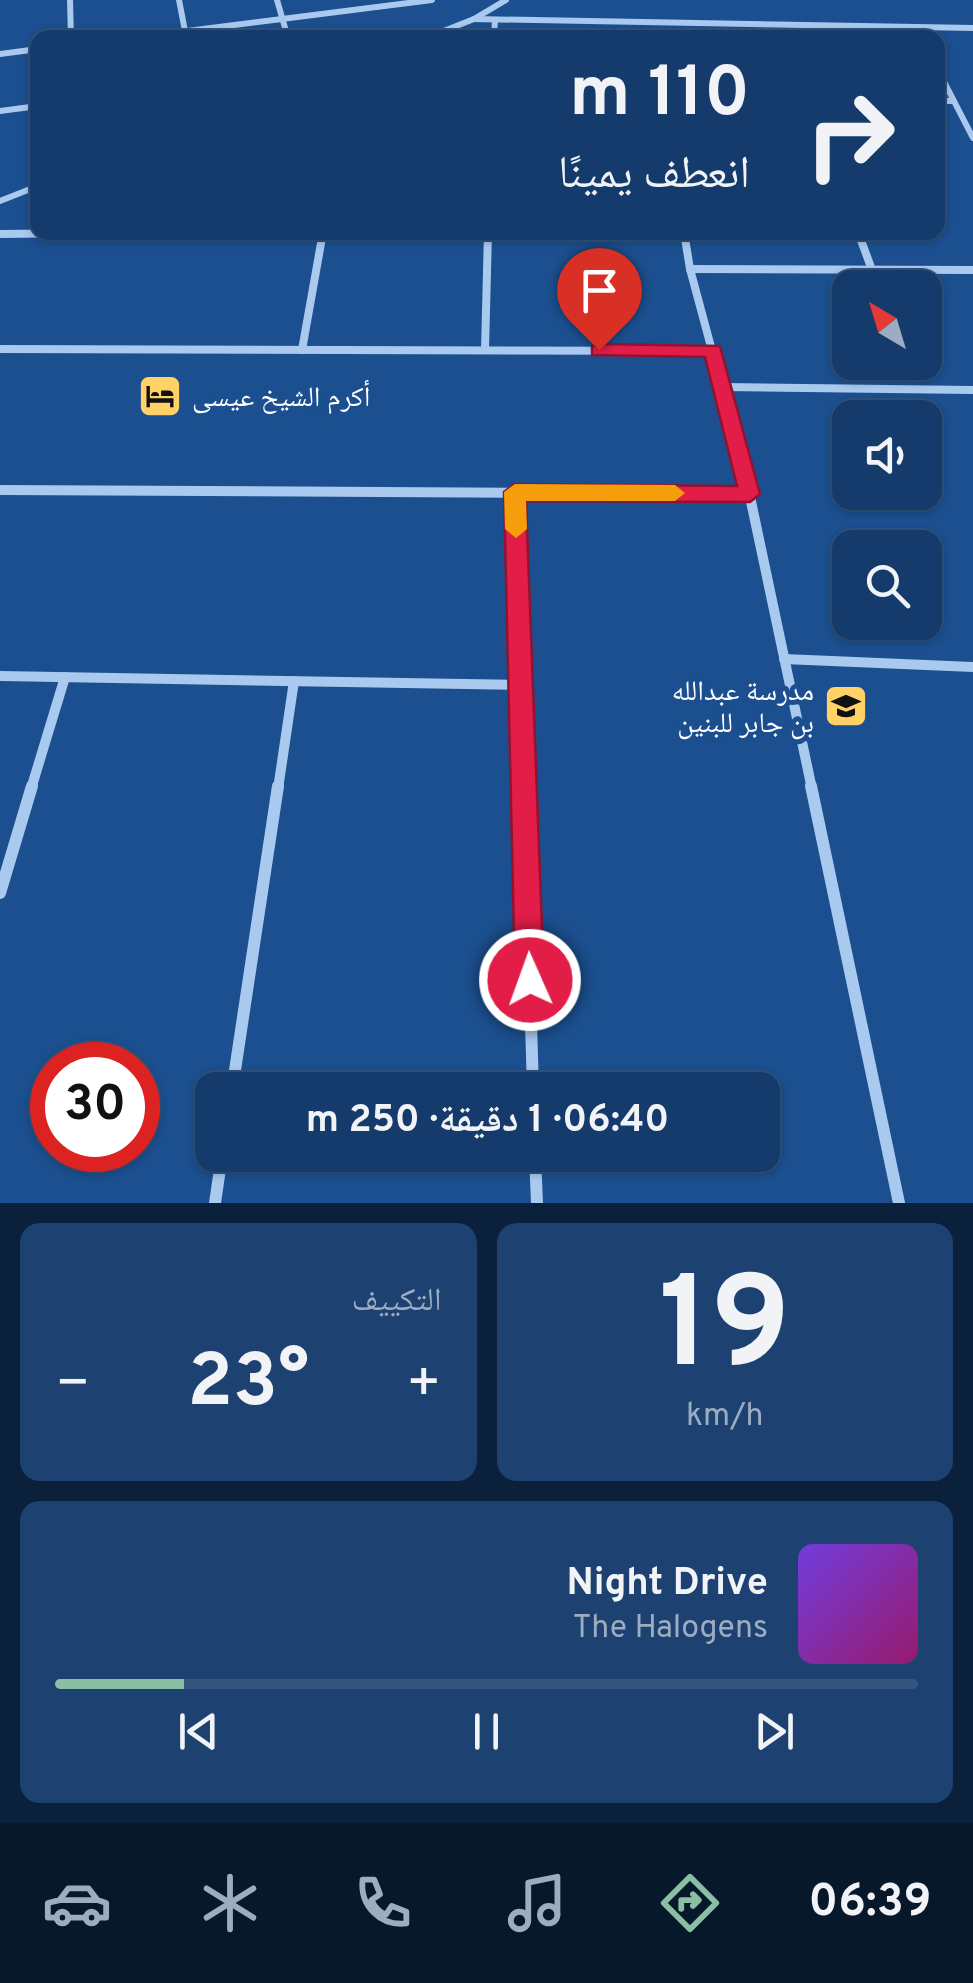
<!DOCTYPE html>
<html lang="ar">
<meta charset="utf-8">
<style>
:root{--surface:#143b6b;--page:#1d4271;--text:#f1f3f6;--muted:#9dadc1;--line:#33557e;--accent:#8abfa5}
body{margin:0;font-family:Overpass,"Noto Naskh Arabic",sans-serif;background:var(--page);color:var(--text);direction:rtl;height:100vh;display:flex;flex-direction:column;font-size:38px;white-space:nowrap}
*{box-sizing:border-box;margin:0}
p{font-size:32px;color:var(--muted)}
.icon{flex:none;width:55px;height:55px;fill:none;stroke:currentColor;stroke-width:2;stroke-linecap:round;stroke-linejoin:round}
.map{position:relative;height:1203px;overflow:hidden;direction:ltr}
.side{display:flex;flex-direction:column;gap:20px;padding:20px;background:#0b203b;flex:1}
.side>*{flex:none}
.guide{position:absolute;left:30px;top:30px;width:915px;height:210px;border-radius:20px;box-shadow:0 2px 8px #0004,0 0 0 2px var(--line);direction:rtl;background:#143b6b;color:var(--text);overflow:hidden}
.needle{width:65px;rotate:322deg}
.controls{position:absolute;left:832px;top:270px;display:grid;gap:20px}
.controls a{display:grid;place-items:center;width:110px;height:110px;border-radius:20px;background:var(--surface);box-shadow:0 2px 8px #0004,0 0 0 2px var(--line);font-size:50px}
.speed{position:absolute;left:30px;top:1042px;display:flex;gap:20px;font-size:50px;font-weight:700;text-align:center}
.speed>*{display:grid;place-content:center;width:130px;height:130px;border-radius:50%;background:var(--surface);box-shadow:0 2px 8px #0004,0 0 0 2px var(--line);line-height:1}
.speed .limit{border:15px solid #d22;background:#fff;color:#111}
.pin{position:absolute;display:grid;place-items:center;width:85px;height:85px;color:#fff;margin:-102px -42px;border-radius:50% 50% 50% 0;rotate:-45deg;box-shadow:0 0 10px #0007}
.pin .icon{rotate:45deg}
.me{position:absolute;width:110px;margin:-55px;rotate:358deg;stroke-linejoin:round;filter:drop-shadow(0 0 8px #0008)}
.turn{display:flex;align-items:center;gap:35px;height:210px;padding:0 30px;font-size:45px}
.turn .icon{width:130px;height:130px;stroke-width:2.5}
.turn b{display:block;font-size:70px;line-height:85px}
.big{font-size:75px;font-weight:700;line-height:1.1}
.side .tile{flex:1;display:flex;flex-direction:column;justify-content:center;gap:15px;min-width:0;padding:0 35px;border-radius:20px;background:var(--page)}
.side .dial{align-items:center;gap:0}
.dial b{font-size:130px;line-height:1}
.song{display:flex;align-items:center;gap:30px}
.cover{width:120px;height:120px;border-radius:15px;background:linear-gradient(135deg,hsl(260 70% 55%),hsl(320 70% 35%))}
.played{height:10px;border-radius:5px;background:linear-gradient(90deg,var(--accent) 15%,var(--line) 15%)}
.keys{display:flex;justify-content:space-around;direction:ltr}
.heat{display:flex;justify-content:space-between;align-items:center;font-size:55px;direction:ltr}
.side .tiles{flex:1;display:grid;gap:20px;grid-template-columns:1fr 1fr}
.tile:last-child{grid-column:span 2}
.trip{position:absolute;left:195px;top:1072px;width:585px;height:100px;border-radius:20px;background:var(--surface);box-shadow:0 2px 8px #0004,0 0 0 2px var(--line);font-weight:700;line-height:100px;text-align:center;direction:rtl}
.dock{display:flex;height:160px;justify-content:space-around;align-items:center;background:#08182b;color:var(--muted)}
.dock .icon{width:70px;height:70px}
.dock .current{color:var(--accent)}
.dock b{font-size:45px;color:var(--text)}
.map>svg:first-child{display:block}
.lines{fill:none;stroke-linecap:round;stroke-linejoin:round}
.minor-far3{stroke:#a9c9ee;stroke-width:6}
.minor-far2{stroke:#a9c9ee;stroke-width:8}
.minor-far1{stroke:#a9c9ee;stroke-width:10}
.minor{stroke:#a9c9ee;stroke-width:12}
.route{fill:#e11d48;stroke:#92132f;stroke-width:2.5}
.slow{fill:#f59e0b}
.labels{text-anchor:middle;stroke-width:10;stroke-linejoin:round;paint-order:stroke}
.poi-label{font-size:28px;fill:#fff;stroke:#1b4f8f;text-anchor:start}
</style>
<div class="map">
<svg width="973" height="1203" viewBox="0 0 973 1203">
<rect width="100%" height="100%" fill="#1b4f8f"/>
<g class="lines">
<g class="minor-far3">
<path d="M70 0 71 38"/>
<path d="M179 0 185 31"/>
<path d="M277 0 288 38"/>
<path d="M474 19 973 28"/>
<path d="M132 38 432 0"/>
<path d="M426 38 474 19 506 0"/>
<path d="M494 38 495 20"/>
<path d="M0 54 38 49"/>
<path d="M938 70 973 138"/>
<path d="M938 101H953"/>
<path d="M0 111 38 106"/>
<path d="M0 201 38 186"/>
</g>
<g class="minor-far2">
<path d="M684 232 690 269 742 462"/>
<path d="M858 232 872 270"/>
<path d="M0 234 174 232"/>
<path d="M690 269 973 270"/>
<path d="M0 349 713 351"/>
<path d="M302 350 323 232"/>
<path d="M485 350 488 232"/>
<path d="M723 387 973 390"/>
</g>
<g class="minor-far1">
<path d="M742 459 812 789"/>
<path d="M0 490 749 494"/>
<path d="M515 492 524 789"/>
<path d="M784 659 973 667"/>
<path d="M0 676 521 685"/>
<path d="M31 789 65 677"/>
<path d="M278 789 294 681"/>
</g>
<g class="minor">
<path d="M524 786 533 1090"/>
<path d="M811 786 899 1203"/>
<path d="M0 893 32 786"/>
<path d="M232 1090 278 786"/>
<path d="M535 1155 537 1203"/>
<path d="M215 1203 222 1155"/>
</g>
</g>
<path class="route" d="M599 344 720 346 760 494 750 502 526 501 544 980 540 990 530 994 519 990 515 980 504 492 515 484 737 486 705 357 592 355V346Z"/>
<path class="slow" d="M515 484 675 485 685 493 675 501H526L527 529 516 538 505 529 504 492Z"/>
<defs>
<g id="hotel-square" transform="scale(2.25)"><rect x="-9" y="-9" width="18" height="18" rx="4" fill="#ffd166" stroke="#1b4f8f"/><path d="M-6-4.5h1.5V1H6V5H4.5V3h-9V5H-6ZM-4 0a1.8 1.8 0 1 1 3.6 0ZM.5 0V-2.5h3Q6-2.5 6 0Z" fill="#111"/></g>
<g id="school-square" transform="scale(2.25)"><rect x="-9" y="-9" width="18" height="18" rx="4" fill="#ffd166" stroke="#1b4f8f"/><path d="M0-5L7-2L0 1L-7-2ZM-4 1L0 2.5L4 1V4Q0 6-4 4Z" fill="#111"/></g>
</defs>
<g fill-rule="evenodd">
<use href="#hotel-square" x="160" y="396"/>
<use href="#school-square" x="846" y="706"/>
</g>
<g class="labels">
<g class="poi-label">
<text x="192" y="406">أكرم الشيخ عيسى</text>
<text x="814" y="700" text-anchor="end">مدرسة عبدالله<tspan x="814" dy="32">بن جابر للبنين</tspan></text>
</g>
</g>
</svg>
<div class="controls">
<a><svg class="needle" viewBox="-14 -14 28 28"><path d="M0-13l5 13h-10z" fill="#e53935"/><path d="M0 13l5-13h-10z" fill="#9dadc1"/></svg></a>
<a><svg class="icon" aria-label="sound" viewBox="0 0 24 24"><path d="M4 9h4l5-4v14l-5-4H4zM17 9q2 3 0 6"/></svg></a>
<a><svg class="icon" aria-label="search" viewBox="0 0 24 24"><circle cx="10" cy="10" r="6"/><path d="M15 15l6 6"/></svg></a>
</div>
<div class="speed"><div class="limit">30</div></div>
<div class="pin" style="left:599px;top:350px;background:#d93025"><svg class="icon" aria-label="arrive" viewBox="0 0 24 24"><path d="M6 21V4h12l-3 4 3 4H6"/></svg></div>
<svg class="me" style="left:530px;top:980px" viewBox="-20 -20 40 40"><circle r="17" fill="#e11d48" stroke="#fff" stroke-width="3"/><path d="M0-11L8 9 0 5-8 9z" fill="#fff"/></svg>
<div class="trip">06:40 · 1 دقيقة · 250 m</div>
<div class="guide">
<div class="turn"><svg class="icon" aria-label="right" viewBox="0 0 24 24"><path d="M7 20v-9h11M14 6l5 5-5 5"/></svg><div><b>110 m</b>انعطف يمينًا</div></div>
</div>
</div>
<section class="side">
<div class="tiles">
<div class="tile dial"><b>19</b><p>km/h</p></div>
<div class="tile"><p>التكييف</p>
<div class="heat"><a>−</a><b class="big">23°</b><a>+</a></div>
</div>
<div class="tile">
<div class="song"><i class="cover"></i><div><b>Night Drive</b><p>The Halogens</p></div></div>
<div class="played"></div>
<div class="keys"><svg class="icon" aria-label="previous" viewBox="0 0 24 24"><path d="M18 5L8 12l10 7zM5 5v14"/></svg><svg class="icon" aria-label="pause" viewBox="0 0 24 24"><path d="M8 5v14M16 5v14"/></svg><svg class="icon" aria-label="next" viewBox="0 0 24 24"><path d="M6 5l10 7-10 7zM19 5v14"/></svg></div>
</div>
</div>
</section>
<nav class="dock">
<b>06:39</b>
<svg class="icon current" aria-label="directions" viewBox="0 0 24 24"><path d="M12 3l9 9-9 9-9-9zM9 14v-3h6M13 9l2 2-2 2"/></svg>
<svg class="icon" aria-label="music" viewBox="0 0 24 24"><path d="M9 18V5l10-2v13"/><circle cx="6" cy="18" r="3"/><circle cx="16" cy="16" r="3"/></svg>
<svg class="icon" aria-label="phone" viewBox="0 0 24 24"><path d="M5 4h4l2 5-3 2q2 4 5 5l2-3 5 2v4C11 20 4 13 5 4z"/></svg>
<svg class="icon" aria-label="climate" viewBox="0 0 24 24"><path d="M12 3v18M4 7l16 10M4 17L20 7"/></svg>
<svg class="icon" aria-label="car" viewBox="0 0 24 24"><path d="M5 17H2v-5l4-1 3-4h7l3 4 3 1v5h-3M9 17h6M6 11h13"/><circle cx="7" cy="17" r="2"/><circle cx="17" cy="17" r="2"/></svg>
</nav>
